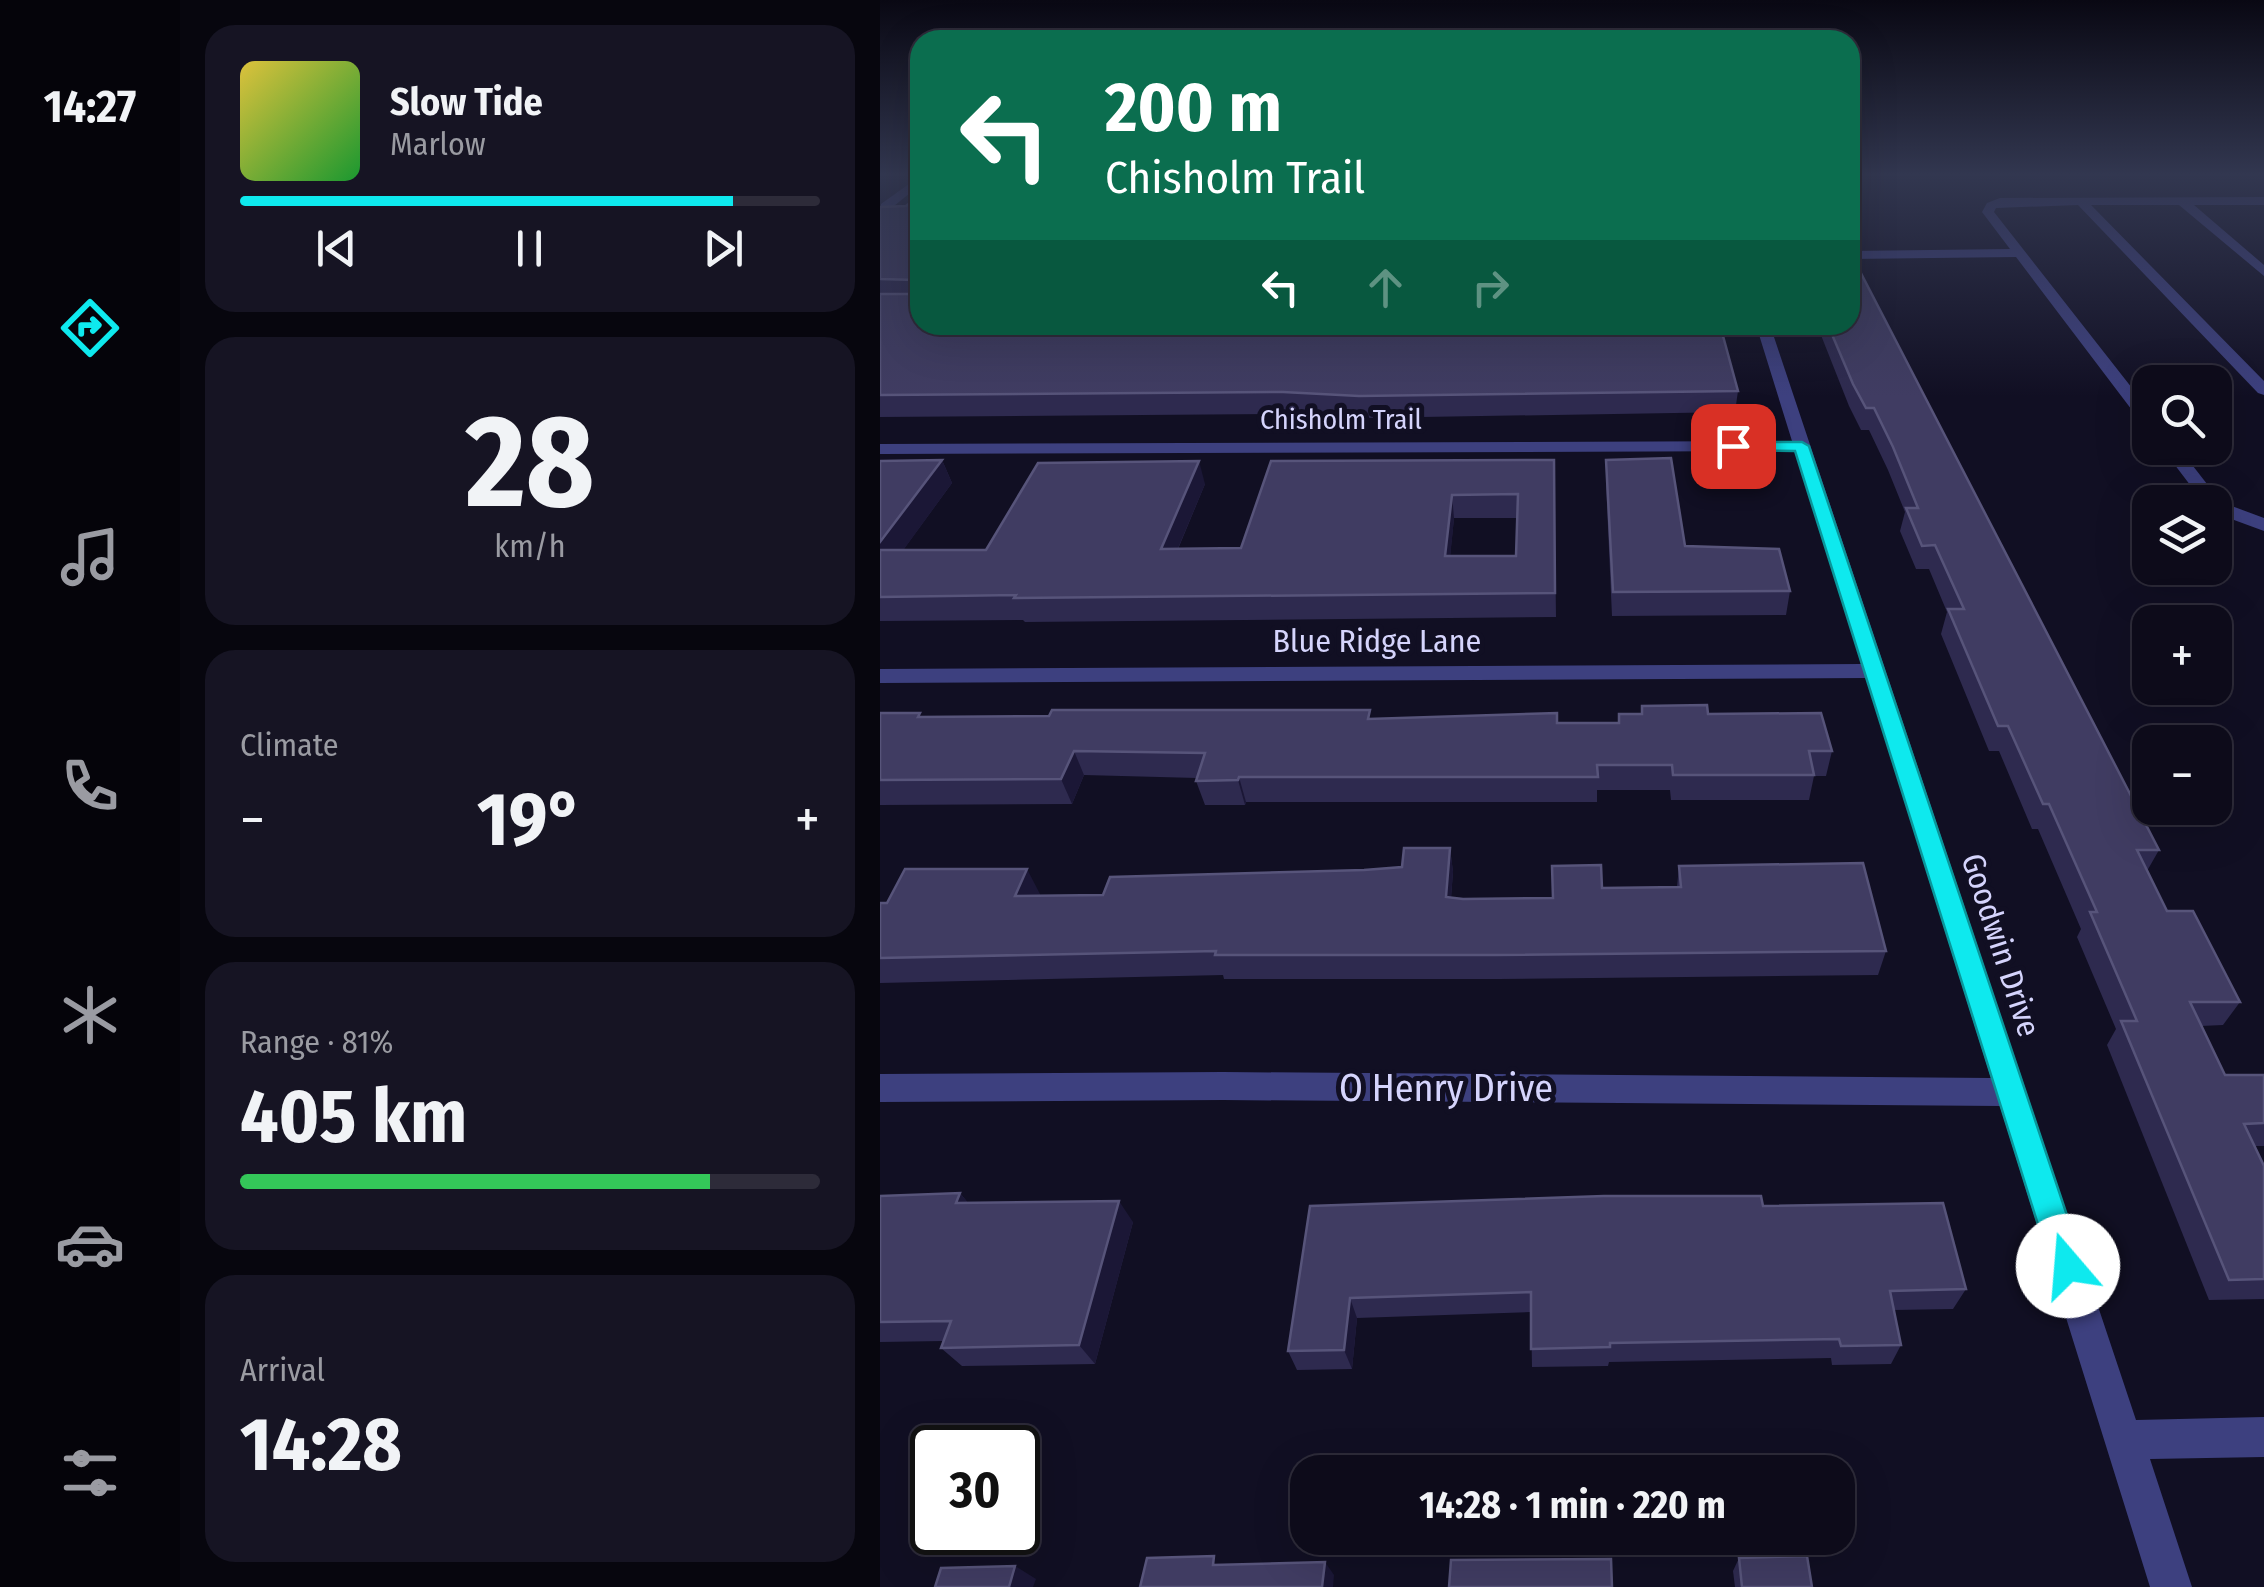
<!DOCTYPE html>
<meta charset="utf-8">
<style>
:root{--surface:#0d0b1a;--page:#161423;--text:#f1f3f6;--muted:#9a9ba2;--line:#2d2b39;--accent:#0ee9ee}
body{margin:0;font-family:"Fira Sans Condensed",sans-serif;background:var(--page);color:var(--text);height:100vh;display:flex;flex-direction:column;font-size:38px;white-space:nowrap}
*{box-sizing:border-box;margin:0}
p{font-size:32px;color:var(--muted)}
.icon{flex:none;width:55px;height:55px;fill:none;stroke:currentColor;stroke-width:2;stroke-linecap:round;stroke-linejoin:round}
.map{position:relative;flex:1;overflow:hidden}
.details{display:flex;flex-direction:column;gap:25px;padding:25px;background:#07060e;width:700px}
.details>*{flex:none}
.top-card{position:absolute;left:30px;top:30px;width:950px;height:305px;border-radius:30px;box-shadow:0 10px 40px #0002,0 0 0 2px var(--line);background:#0b6e4f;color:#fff;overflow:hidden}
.buttons{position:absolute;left:1252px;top:365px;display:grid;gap:20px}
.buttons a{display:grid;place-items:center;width:100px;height:100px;border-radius:20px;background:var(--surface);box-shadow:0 10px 40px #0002,0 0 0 2px var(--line);font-size:50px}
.speed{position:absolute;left:30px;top:1425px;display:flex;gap:20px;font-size:50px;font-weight:700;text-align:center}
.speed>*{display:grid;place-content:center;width:130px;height:130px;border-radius:50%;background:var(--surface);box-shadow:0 10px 40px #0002,0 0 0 2px var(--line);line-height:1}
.speed .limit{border:5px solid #111;border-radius:15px;background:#fff;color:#111}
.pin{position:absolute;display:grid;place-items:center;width:85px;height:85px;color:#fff;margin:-42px;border-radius:20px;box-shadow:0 5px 15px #0006}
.me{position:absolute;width:110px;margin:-55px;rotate:342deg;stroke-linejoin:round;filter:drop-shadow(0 0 8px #0008)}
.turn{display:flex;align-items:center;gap:35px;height:210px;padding:0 30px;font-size:45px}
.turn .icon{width:130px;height:130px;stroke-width:2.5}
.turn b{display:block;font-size:70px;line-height:85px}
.lanes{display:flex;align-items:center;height:95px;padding:0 30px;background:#0003;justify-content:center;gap:50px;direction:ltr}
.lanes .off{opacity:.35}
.big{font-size:75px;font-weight:700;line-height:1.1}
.details .widget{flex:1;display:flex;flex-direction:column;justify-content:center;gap:15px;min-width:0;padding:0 35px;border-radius:30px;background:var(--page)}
.details .dial{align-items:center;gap:0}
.dial b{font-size:130px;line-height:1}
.song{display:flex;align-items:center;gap:30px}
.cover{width:120px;height:120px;border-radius:15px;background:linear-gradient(135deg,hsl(50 70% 55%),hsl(130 70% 35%))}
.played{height:10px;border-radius:5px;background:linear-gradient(90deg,var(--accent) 85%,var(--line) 85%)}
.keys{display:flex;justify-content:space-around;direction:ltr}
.heat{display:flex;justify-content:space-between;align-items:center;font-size:55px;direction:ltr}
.charge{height:15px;border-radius:8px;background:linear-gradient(90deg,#34c759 81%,var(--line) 0)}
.trip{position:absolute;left:410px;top:1455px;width:565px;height:100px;border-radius:30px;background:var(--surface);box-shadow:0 10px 40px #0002,0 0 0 2px var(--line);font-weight:700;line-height:100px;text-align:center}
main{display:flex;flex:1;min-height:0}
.menu{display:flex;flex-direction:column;width:180px;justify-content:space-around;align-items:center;background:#05040a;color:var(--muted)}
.menu .icon{width:70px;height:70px}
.menu .on{color:var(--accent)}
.menu b{font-size:45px;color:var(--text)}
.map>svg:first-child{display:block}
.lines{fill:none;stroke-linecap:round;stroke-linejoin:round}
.minor{fill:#3d407f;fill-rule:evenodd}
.wall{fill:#2e2a4f;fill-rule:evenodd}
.shaded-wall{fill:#1b1736}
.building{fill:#403c62;stroke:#57547a;stroke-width:2.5;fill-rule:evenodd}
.route{fill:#0ee9ee;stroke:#09979b;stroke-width:2.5}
.labels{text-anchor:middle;stroke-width:10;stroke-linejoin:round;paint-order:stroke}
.far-street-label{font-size:28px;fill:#d5d4fc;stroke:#110f23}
.street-label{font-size:32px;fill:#d5d4fc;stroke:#110f23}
.near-street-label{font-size:38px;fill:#d5d4fc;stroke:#110f23}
</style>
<main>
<nav class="menu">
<b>14:27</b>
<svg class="icon on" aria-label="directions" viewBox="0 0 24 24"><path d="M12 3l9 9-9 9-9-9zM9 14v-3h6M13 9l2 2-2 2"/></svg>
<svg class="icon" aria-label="music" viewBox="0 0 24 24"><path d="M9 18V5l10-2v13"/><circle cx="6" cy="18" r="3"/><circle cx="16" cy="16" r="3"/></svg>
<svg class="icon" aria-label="phone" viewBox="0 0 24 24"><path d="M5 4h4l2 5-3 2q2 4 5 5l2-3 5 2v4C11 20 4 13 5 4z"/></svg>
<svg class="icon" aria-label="climate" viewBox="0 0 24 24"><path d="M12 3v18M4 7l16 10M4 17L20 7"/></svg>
<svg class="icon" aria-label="car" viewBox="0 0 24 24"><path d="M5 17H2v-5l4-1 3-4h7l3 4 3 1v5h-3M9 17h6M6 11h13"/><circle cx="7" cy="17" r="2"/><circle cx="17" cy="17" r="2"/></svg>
<svg class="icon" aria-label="filters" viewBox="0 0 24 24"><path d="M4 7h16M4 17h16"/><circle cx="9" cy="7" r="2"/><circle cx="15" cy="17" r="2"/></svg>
</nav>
<section class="details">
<div class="widget">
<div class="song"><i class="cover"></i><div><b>Slow Tide</b><p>Marlow</p></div></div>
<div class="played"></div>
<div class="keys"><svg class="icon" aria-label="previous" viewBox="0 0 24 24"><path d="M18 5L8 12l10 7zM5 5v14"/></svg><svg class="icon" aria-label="pause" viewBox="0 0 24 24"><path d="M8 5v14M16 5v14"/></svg><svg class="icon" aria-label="next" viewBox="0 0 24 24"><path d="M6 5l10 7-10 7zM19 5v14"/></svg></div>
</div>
<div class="widget dial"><b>28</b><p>km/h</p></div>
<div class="widget"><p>Climate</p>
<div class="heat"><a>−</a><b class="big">19°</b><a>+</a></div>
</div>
<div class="widget"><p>Range · 81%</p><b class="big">405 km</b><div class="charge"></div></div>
<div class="widget"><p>Arrival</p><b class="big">14:28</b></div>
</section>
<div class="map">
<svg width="1384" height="1587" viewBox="0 0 1384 1587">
<rect width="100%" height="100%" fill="#110f23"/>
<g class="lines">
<g class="minor">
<path d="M40 176V185L9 210H1V204Z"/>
<path d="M1384 197V205H1314L1384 265V276L1299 205H1211L1384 381V395L1378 393 1198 205 1116 208 1114 212 1270 411V427L1264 426 1136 257 970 259V251L1130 249 1102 212 1107 203 1120 198Z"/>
<path d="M876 325H890L1256 1420 1384 1417V1457L1270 1459 1312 1587H1270L1120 1106 343 1100 0 1102V1074L343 1072 1111 1078 986 678 0 683V669L982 664 915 451 0 454V444L912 441Z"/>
<path d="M1282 448H1299L1341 502 1384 518V531L1335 513V502H1323Z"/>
</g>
</g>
<g class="wall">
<path d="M0 207 858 391 855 412 482 418 407 414 0 417Z"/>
<path d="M937 325H970L1279 850 1267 871 1287 911 1360 1002 1343 1025 1321 1026 1345 1075H1384V1146H1374L1384 1166V1299L1329 1300 1227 1045 1236 1029 1197 937 1201 929 1158 829H1152L1119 751H1109L1061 634 1067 612 1049 569H1036L1020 531 1025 512 1008 470 989 430H981L969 406Z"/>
<path d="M62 460 72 483 23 550H106L325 484 298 549 361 548 674 460 676 617 145 622 143 620 0 621V461ZM574 518H637L636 556H570Z"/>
<path d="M726 460 805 546 910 591 906 615 732 616 726 483Z"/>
<path d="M762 706 828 714 952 751 946 776H934L929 800H791L790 790H717V802H366L365 805H325L316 781 317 778 204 775 192 804 0 805V713L43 717 491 719 677 723H738L761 714Z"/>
<path d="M570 848 573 872 571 898 583 899 673 898 722 888 797 887 799 866 1006 951 998 975 618 979H344L343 975 0 983V903L160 894 159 896 223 895 522 867Z"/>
<path d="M80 1193 88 1203 253 1222 215 1364 82 1366 61 1348 64 1341 0 1342V1196Z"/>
<path d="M430 1206H883L1086 1289 1073 1309 1014 1310 1021 1345 1011 1364 952 1365 951 1358 729 1362 728 1366 652 1367 651 1312 477 1318 472 1369 417 1370 408 1351Z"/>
<path d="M859 1558 932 1587H855L853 1571Z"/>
</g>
<g class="shaded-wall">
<path d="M62 460 72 483 6 574 0 563V542Z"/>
<path d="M319 461 325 484 288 572 281 549Z"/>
<path d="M572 495 574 518 568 580 565 556Z"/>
<path d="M194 751 204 775 192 804 181 779Z"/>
<path d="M359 777 366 802 365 805 358 780Z"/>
<path d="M570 848 573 872 569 921 566 897Z"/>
<path d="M147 869 160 894 149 921 135 896Z"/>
<path d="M80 1193 98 1215 76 1203Z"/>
<path d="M239 1201 253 1222 215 1364 199 1345Z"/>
<path d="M470 1298 477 1318 472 1369 464 1350Z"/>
<path d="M445 1562 454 1575 453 1587H442Z"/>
<path d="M135 1566 156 1579 153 1587H129Z"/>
</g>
<g class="building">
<path d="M40 195V325H840L858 391 479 396 403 392 0 395V294H32L36 290 35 280 0 279V207L26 206Z"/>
<path d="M970 252 1279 850H1257L1287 911H1313L1360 1002H1310L1345 1075H1384V1123L1364 1124 1384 1166V1279L1349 1280 1241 1021H1257L1210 912H1217L1169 804H1163L1128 726H1118L1068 609H1084L1055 545 1042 546 1026 508H1038L1013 447 994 408H986L973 384 948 325H970Z"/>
<path d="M791 458 805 546 899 549 910 591 733 592 726 460Z"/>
<path d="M62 460 0 542V461Z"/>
<path d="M674 460 675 593 134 598 136 595 0 597V550H106L158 463 319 461 281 549 361 548 391 461ZM638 494 636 556H565L572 495Z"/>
<path d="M827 705 828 714 941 713 952 751H929L934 775H793L792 765H717L718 777H359L358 780 316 781 325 753 194 751 181 779 0 780V713H40L38 717 169 716 172 710H490L488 719 677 713V723H739V714H762V706Z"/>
<path d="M524 848H570L566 897 583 899 673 898 672 866 721 865 722 888 801 887 799 866 983 863 1006 951 616 955H335L336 951 0 958V903H7L25 869H147L135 896 223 895 230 877 484 870 522 867Z"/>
<path d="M80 1193 76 1203 239 1201 199 1345 61 1348 71 1321 0 1322V1196Z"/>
<path d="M724 1196H881L883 1206 1063 1203 1086 1289 1010 1291 1021 1345 961 1346 959 1339 730 1343V1347L651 1349V1292L470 1298 464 1350 408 1351 430 1206Z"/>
<path d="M334 1556 333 1565 445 1562 442 1587H260L267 1558Z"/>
<path d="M927 1556 932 1587H862L859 1558Z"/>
<path d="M731 1559 732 1587H569L571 1560Z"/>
<path d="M135 1566 129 1587H55L61 1568Z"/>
</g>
<linearGradient id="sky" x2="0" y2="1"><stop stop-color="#090813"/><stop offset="0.44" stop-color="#323750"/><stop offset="1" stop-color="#323750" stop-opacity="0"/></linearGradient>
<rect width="1384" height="397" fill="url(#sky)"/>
<path class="route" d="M853 442H922L929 446 1204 1266 1199 1277 1188 1282 1176 1277 1171 1266 915 451 848 450V443Z"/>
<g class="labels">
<g class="far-street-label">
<text x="461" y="429">Chisholm Trail</text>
</g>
<g class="street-label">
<text x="497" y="652">Blue Ridge Lane</text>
<text transform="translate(1121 945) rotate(72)" y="11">Goodwin Drive</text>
</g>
<g class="near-street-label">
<text x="566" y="1101">O Henry Drive</text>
</g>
</g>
</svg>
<div class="buttons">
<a><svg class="icon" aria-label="search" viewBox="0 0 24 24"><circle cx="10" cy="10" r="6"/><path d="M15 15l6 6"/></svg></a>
<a><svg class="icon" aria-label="layers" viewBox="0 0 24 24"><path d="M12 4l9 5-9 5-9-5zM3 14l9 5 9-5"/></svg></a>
<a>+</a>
<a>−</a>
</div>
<div class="speed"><div class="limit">30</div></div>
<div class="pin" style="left:853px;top:446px;background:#d93025"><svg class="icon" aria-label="arrive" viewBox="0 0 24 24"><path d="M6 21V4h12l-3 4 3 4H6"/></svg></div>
<svg class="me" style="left:1188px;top:1266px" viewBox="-20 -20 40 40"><circle r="19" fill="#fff"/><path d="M0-13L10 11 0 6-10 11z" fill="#0ee9ee"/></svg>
<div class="trip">14:28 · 1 min · 220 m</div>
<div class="top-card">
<div class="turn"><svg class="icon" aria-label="left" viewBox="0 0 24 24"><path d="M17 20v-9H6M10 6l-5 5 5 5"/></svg><div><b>200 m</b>Chisholm Trail</div></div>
<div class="lanes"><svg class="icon" aria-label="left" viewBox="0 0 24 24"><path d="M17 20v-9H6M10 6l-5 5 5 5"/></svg><svg class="icon off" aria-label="ahead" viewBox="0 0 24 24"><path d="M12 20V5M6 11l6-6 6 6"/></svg><svg class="icon off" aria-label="right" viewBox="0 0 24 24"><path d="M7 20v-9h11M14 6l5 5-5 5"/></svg></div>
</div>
</div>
</main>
